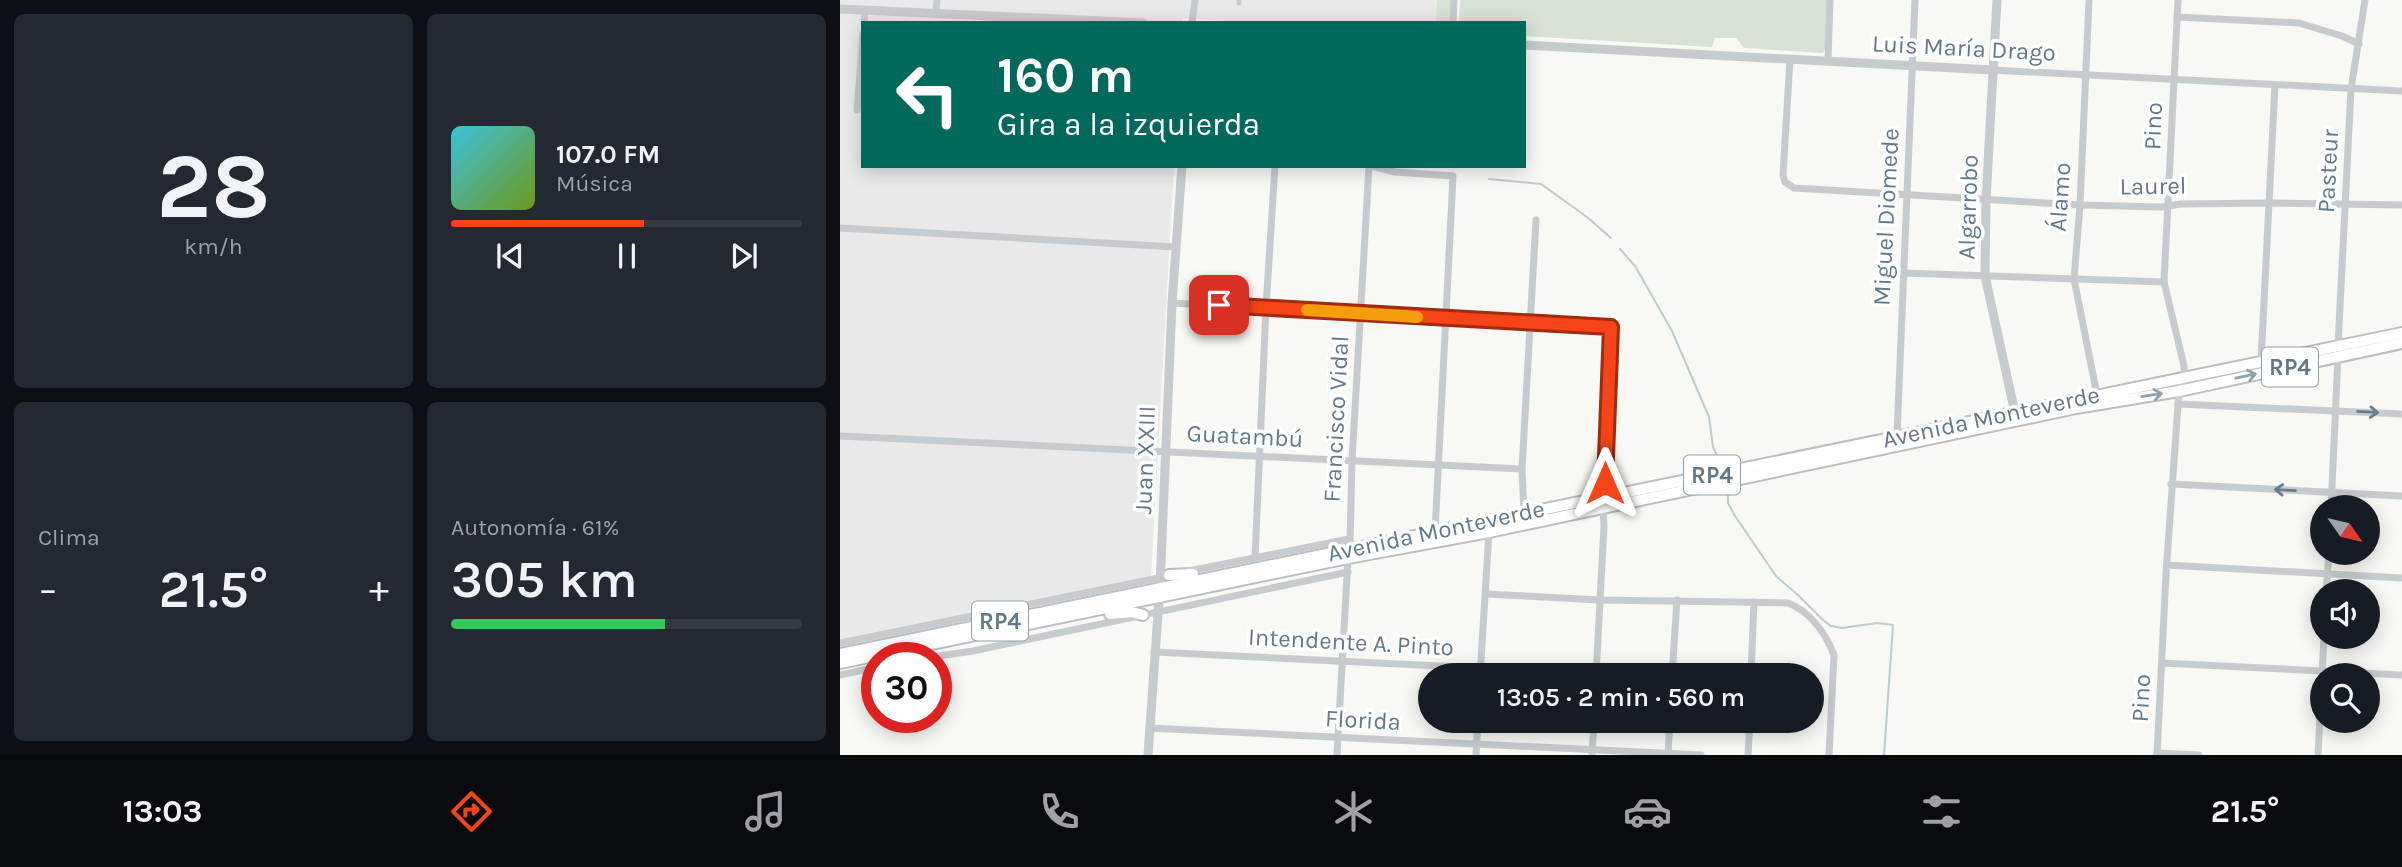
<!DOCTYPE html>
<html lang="es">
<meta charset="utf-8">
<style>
:root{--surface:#171b24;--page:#242831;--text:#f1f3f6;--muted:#9ea1a6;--line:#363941;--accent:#f44418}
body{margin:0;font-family:Karla,sans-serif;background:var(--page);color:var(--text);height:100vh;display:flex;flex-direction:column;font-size:26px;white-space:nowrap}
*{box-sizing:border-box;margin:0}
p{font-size:23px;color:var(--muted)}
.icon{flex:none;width:38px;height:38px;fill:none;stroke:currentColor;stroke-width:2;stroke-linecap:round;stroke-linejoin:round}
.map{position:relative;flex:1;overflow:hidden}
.side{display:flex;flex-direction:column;gap:14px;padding:14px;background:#0d0f14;width:840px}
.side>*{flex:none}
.hud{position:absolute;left:21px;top:21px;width:665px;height:147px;border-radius:0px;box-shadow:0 4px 18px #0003;background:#00695c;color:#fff;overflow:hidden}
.needle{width:46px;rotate:124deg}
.buttons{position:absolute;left:1470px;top:495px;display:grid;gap:14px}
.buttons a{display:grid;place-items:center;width:70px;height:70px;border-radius:50%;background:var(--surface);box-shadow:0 4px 18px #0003;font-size:35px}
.speed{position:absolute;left:21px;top:642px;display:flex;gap:14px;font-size:35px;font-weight:700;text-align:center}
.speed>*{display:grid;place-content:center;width:91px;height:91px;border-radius:50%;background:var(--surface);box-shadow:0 4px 18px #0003;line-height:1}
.speed .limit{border:10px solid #d22;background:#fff;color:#111}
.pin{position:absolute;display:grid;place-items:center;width:60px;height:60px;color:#fff;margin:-30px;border-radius:14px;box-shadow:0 4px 10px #0006}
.me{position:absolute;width:77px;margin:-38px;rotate:0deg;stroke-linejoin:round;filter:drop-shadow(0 0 5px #0008)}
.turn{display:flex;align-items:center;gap:24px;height:147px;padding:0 21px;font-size:32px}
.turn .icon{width:91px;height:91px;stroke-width:2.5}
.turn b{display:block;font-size:49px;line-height:60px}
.big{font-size:52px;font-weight:600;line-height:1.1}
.side .widget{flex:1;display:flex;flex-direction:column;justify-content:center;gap:10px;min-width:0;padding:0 24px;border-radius:10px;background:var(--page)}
.side .dial{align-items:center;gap:0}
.dial b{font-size:91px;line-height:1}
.song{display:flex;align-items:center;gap:21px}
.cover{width:84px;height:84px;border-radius:10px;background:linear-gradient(135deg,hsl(190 70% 55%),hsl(80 70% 35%))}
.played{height:7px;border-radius:4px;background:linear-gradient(90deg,var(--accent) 55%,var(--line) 55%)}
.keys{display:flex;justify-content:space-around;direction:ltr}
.heat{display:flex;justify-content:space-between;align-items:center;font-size:38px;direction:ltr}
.charge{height:10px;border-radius:5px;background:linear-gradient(90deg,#34c759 61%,var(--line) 0)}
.side .tiles{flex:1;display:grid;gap:14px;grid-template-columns:repeat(2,1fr)}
.trip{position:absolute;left:578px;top:663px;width:406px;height:70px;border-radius:35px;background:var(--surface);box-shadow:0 4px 18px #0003;font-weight:600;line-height:70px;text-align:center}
.tabs{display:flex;height:112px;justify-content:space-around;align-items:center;background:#090b0e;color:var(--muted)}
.tabs .icon{width:49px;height:49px}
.tabs .selected{color:var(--accent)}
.tabs b{font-size:32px;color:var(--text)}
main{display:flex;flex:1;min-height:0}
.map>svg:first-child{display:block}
.built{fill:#e8e9e8}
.green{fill:#d9e0d5}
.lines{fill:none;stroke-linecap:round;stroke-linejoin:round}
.stream{stroke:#becbcf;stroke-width:2}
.primary-casing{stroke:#babec2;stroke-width:14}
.pedestrian{stroke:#c7cbce;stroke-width:5}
.minor{stroke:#c7cbce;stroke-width:7}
.tertiary{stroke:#c7cbce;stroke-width:9}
.primary{stroke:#fff;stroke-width:10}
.oneway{stroke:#92a1ac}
.oneway2{stroke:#697d8c}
.route-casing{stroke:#9f2c10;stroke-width:18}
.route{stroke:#f44418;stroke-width:12}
.slow{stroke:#f59e0b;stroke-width:12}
.labels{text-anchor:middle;stroke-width:7;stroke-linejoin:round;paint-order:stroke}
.shield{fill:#fff;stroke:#92a1ac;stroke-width:2}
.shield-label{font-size:23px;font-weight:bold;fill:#647988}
.street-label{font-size:24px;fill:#647988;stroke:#fff}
</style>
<main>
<section class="side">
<div class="tiles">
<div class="widget dial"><b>28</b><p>km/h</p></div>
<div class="widget">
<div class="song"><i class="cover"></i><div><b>107.0 FM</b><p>Música</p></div></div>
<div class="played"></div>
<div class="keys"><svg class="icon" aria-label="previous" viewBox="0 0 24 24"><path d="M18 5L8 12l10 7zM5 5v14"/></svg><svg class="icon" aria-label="pause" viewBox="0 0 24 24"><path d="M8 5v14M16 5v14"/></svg><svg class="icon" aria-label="next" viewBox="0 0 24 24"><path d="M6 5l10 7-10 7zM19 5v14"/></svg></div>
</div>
<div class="widget"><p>Clima</p>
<div class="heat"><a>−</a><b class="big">21.5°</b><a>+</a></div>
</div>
<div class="widget"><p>Autonomía · 61%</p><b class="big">305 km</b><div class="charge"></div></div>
</div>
</section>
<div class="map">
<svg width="1562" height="755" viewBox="0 0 1562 755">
<rect width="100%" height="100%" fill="#f8f8f4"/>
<path class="built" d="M0 0H608L607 23H417L343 18 342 23H23V166H334L311 577 0 640Z"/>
<g class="green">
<path d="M597 0H612L611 23H596Z"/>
<path d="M620 0H988L985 49 983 53 904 48 896 38H875L872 47 684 36V23H619Z"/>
</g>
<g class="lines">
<g class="stream">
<path d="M649 179 701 184 747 217 771 238"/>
<path d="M780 249 795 266 832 331 869 417 873 447 882 466"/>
<path d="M888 494V503L895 516 936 576 959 596 983 620 991 626 1002 628 1037 623 1053 625 1044 755"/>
</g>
<g class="primary-casing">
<g id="primary">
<path d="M329 575 353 574"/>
<path d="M270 614 292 612 303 615"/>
<path d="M0 654 1562 333"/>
<path d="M0 663 508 558 649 532 1236 408 1339 391 1562 343"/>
</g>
</g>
<path class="pedestrian" d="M399 3V0"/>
<g class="minor">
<path d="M1249 0 1240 205 1234 279 1257 395"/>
<path d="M96 12 97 0"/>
<path d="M1337 17 1459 23 1502 36 1519 44"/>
<path d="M24 23 25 10"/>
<path d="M352 23 355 0"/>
<path d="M613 23 614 0"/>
<path d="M950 59 943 175 945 182 954 188 1240 205 1321 207 1341 204 1429 203 1562 205"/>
<path d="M988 61 990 0"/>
<path d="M1152 70 1562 91"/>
<path d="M17 110 23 34"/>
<path d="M532 166 555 172 613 176 595 532"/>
<path d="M0 228 336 247"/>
<path d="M1062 273 1324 282"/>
<path d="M332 303 771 327 765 455 767 497"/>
<path d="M1498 346 1511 89 1525 0"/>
<path d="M1421 361 1435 85"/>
<path d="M1338 404 1562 414"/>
<path d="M0 436 682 469"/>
<path d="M1057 436 1075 0"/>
<path d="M1331 484 1562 496"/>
<path d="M1491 508 1498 356"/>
<path d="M684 513 682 469 696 220"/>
<path d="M510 543 512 461 529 166"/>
<path d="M415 558 426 308 435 166"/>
<path d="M1327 565 1562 578"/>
<path d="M349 571 509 539"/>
<path d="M1486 592 1489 553"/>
<path d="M646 594 760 600 948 603C970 611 986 634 994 655L989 755"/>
<path d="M0 643 323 577"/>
<path d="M314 652 641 668 748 676"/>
<path d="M85 658 133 651 508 572"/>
<path d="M1322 663 1562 675"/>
<path d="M0 675 37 667"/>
<path d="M1482 675 1484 637"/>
<path d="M640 676 649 532"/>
<path d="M756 676 764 526 763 508"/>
<path d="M832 676 837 600"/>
<path d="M911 676 914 602"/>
<path d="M309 728 861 755"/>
<path d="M1317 753 1359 755"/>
<path d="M752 754 754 721"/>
<path d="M828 754 830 721"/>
<path d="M497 755 508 558"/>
<path d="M636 755 638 721"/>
<path d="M908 755 910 721"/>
<path d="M1317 755 1326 574 1339 391 1344 377V366L1324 282 1338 0"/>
<path d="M1478 755 1482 676"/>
</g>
<g class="tertiary">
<path d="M1157 0 1146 200 1145 276 1175 413"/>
<path d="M0 9 304 23"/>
<path d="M684 45 1152 70"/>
<path d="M308 755 320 586 332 303 342 166"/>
</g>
<use href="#primary" class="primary"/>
</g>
<defs><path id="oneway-shaft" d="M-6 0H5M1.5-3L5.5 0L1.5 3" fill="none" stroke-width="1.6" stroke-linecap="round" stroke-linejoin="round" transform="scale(1.75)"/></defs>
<g class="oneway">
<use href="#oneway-shaft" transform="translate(1406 376) rotate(-12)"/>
<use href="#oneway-shaft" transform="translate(1312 395) rotate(-9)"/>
</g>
<g class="oneway2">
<use href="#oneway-shaft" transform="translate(1528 412) rotate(3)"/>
<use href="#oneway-shaft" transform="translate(1445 490) rotate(-177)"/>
</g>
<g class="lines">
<g class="route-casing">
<path id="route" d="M379 305 771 327 765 483"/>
</g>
<use href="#route" class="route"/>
<path class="slow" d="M467 310 577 317"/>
</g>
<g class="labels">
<g class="shield">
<rect x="1422" y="347.5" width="56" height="39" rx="5"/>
<rect x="844" y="455.5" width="56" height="39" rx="5"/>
<rect x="132" y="601.5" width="56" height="39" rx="5"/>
</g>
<g class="shield-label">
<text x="1450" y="375">RP4</text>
<text x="872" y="483">RP4</text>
<text x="160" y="629">RP4</text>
</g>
<g class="street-label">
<text transform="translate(1124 48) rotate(3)" y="8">Luis María Drago</text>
<text transform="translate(1313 126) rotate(-88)" y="8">Pino</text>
<text transform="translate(1488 171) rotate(-87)" y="8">Pasteur</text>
<text transform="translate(1313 186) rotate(-1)" y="8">Laurel</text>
<text transform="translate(1220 197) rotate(-86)" y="8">Álamo</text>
<text transform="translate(1128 207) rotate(-88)" y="8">Algarrobo</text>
<text transform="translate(1046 217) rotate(-87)" y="8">Miguel Diomede</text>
<text transform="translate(1151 417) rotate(-12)" y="8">Avenida Monteverde</text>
<text transform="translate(496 419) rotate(-87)" y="8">Francisco Vidal</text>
<text transform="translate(405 436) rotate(3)" y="8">Guatambú</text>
<text transform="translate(305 460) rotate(-88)" y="8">Juan XXIII</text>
<text transform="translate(596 531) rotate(-12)" y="8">Avenida Monteverde</text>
<text transform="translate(511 642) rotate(3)" y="8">Intendente A. Pinto</text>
<text transform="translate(1301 698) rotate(-87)" y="8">Pino</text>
<text transform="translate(523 720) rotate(3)" y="8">Florida</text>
</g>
</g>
</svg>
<div class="buttons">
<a><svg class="needle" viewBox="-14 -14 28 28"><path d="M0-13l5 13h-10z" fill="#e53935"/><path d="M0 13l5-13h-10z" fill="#9ea1a6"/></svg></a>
<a><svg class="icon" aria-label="sound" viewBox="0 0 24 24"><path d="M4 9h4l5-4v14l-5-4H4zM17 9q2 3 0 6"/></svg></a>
<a><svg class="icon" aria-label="search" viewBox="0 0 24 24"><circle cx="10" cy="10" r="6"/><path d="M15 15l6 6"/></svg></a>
</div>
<div class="speed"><div class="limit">30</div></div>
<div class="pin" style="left:379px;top:305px;background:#d93025"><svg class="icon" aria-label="arrive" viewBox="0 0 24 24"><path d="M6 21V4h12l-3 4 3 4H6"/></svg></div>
<svg class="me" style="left:765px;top:483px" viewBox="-20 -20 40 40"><path d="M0-17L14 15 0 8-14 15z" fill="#f44418" stroke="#fff" stroke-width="4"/></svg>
<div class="trip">13:05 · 2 min · 560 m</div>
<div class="hud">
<div class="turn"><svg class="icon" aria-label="left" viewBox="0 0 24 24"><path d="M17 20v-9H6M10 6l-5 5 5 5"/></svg><div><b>160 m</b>Gira a la izquierda</div></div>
</div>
</div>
</main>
<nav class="tabs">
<b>13:03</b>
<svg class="icon selected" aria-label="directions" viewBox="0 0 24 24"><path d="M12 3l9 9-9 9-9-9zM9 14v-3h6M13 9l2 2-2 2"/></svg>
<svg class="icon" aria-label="music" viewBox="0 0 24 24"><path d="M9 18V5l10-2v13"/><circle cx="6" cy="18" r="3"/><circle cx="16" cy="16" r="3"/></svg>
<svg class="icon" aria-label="phone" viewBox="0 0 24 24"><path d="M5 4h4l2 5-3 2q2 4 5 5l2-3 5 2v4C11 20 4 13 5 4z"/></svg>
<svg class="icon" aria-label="climate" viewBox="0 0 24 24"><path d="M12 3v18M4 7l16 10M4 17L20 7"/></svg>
<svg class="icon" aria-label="car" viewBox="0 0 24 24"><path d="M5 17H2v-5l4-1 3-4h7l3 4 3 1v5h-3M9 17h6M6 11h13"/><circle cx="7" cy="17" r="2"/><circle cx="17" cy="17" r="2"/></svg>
<svg class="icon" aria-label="filters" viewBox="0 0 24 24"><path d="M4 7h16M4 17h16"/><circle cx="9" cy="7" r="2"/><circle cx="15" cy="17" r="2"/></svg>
<b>21.5°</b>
</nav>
